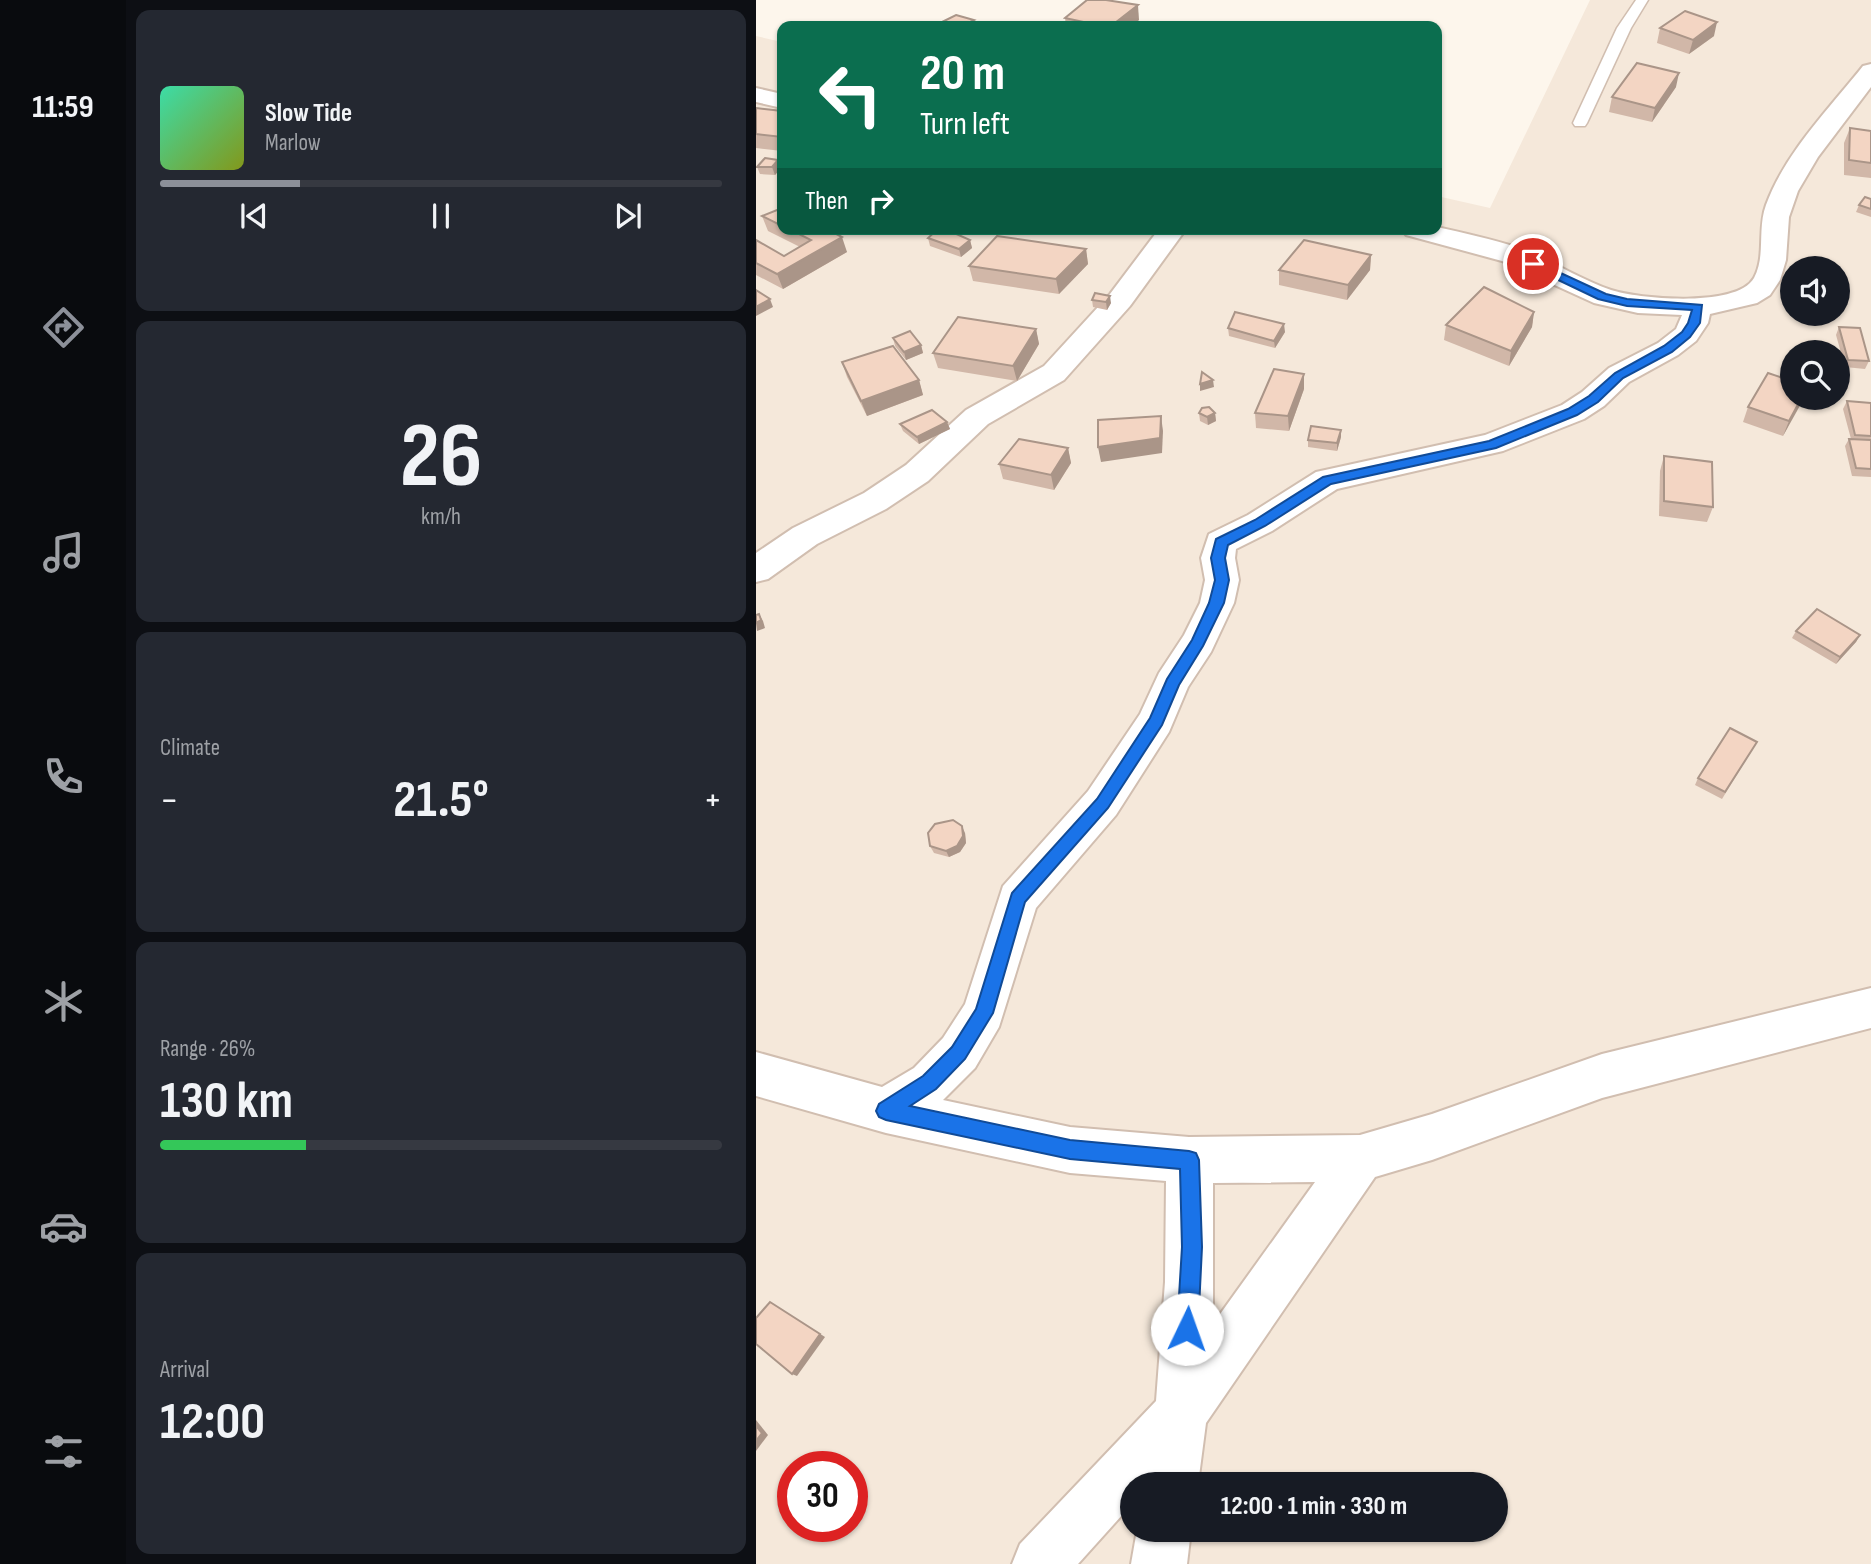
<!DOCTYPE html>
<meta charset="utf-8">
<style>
:root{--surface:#171b24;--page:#242831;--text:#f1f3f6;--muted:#9ea1a6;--line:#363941;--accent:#8c9099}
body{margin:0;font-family:"Sofia Sans Condensed",sans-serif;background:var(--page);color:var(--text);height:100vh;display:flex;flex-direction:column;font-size:26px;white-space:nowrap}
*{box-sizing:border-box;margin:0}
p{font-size:23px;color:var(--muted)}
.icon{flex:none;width:38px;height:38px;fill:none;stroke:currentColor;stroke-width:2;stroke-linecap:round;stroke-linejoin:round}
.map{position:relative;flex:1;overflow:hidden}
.panel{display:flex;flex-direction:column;gap:10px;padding:10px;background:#0d0f14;width:630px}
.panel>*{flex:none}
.hud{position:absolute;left:21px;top:21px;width:665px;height:214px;border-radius:14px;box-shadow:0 2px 5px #0004;background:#0b6e4f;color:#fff;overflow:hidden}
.buttons{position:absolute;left:1024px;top:256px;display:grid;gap:14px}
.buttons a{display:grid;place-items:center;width:70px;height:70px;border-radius:50%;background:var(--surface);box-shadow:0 2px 5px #0004;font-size:35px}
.speed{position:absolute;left:21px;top:1451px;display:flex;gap:14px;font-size:35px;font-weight:700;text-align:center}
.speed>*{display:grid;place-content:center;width:91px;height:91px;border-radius:50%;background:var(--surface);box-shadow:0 2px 5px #0004;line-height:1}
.speed .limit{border:10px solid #d22;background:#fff;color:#111}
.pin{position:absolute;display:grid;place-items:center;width:60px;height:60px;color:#fff;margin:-30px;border:4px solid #fff;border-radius:50%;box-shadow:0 2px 7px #0007}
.me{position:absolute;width:77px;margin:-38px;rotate:3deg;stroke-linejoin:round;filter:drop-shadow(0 0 5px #0008)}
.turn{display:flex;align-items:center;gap:24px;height:147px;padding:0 28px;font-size:32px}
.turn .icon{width:91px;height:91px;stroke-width:2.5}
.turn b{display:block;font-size:49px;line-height:60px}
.then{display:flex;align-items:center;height:66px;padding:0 28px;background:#0003;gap:14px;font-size:26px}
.big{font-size:52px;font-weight:700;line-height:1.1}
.panel .card{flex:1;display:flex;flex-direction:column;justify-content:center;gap:10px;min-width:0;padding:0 24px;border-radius:14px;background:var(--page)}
.panel .dial{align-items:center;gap:0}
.dial b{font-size:91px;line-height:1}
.song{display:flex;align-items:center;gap:21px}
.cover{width:84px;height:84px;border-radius:10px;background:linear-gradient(135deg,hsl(160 70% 55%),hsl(70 70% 35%))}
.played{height:7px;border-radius:4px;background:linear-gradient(90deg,var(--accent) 25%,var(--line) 25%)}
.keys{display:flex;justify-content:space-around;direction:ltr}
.heat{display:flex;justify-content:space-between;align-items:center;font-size:38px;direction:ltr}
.charge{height:10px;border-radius:5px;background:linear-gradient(90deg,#34c759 26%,var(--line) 0)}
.trip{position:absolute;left:364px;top:1472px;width:388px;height:70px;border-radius:35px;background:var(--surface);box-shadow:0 2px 5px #0004;font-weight:700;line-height:70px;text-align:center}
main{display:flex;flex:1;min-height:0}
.tabs{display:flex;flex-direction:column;width:126px;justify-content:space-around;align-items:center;background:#090b0e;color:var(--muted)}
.tabs .icon{width:49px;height:49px}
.tabs .current{color:var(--accent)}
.tabs b{font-size:32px;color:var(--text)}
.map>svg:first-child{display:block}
.residential{fill:#f5e8da;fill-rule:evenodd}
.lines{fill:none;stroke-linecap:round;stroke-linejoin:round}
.lane-casing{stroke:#d1beb0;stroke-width:3}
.street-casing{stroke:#d1beb0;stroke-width:4}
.lane{fill:#fff;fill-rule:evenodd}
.street{fill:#fff;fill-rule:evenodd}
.wall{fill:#d1b7a8}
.shaded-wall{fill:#aa9588}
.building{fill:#f3d5c3;stroke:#aa9588;stroke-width:2}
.route{fill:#1a73e8;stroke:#114b97;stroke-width:2}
</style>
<main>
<nav class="tabs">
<b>11:59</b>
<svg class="icon current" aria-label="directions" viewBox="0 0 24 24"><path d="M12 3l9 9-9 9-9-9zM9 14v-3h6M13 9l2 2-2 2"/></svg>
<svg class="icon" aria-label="music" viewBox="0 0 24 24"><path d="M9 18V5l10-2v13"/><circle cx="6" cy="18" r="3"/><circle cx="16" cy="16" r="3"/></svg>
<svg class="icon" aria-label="phone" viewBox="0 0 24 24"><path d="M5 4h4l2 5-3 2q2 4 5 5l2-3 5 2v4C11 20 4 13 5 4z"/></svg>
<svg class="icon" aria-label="climate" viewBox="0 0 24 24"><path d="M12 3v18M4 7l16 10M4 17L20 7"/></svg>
<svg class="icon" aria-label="car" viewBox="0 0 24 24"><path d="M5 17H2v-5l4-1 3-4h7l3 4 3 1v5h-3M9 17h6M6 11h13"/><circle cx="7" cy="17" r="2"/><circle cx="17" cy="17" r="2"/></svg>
<svg class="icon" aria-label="filters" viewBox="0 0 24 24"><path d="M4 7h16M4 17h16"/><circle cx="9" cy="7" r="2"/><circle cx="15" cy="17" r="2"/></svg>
</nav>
<section class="panel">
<div class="card">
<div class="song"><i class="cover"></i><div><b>Slow Tide</b><p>Marlow</p></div></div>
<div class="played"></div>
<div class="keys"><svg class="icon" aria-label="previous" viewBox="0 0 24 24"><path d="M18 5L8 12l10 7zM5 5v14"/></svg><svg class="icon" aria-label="pause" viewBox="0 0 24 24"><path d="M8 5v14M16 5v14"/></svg><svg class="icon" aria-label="next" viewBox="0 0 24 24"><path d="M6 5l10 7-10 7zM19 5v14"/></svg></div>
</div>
<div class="card dial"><b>26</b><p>km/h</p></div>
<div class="card"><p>Climate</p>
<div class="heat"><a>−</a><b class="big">21.5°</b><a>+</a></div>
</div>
<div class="card"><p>Range · 26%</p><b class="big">130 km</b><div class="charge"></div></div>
<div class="card"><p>Arrival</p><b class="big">12:00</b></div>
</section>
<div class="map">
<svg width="1115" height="1564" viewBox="0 0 1115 1564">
<rect width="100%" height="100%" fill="#fdf6ec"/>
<path class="residential" d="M834 0H1115V1564H0V36L26 42V229H681V196L734 208ZM1036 268H1082V313H1036ZM1036 352H1082V397H1036ZM37 1466H96V1526H37ZM376 1484H740V1530H376Z"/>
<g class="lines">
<g class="lane-casing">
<path id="lane" d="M880 0H892L875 28 831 123 829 126H819L817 123 861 28Z"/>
</g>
<g class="street-casing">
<g id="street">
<path d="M1115 64V87L1062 157 1042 191 1033 217 1030 260 1024 280 1014 295 1001 303 954 314 952 323 940 341 922 355 873 382 848 406 828 419 747 451 581 489 516 531 480 549 479 558 483 580 478 603 455 652 432 687 413 732 360 815 280 908 243 1027 219 1068 187 1100 314 1127 433 1137 604 1135 676 1114 846 1054 1115 988V1028L846 1098 676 1160 619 1177 450 1423 442 1484H376V1504L322 1564H256L264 1544 400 1401 409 1282 410 1181 314 1173 130 1133 0 1096V1052L126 1087 158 1068 187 1038 209 1004 247 886 332 791 384 714 403 673 428 635 444 603 449 580 445 558 453 534 492 515 560 472 729 435 806 405 826 392 853 368 902 343 920 329 926 315 882 313 838 303 746 261 650 235 646 229H681V227C708 233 736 239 763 248 795 260 823 279 855 290 883 299 981 308 998 278 1010 256 1001 229 1010 205 1029 153 1073 109 1107 66ZM559 1182 457 1324V1183Z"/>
<path d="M0 88 26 94V108L0 102Z"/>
<path d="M403 229H430L374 306 308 380 232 424 172 481 130 509 61 544 12 579 0 582V553L37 528 108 493 150 465 210 410 288 366 354 294Z"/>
<path d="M381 1530H435L431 1564H375Z"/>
</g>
</g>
<use href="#lane" class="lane"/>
<use href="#street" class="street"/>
</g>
<g class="wall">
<path d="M309 18 383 20 375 26H310Z"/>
<path d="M218 20 219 26H187L186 22Z"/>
<path d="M904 28 958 36 933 54 901 43Z"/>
<path d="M920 87 896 122 853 112 856 97Z"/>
<path d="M0 108 26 111V151L0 148Z"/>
<path d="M1094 128 1115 131V178L1088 175V143Z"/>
<path d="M1 167 25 168 19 175 4 174Z"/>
<path d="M1115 199V217L1100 212 1103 205Z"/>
<path d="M26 208V229H71L91 252 27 289 0 275V240L28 256 44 247 12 231 6 216Z"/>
<path d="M172 238 214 240 216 248 205 257 174 246Z"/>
<path d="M330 249 332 264 303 294 217 281 213 266Z"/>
<path d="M615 255 614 270 591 300 523 285V270Z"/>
<path d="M339 293 355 303 351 310 337 307 336 300Z"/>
<path d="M778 312 776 327 753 366 688 340 690 325Z"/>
<path d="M1083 327 1113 361 1109 369 1089 367 1080 335Z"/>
<path d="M472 328 529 332 519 348 473 336Z"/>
<path d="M280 329 283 344 261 381 182 368 177 353Z"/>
<path d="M137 338 165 345 167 353 150 360 139 346Z"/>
<path d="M86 362 163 380 167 395 111 416 91 377Z"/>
<path d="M548 389 533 431 500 428 499 413Z"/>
<path d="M1036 397H1047L1027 436 987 422 992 407Z"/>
<path d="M1091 401 1115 403V477L1096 476 1089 446 1093 439H1095L1087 409Z"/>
<path d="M443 413H459L460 421 452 425 444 421Z"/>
<path d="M191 422 194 429 163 444 147 431 144 424Z"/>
<path d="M585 437 581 451 552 447V440Z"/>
<path d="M312 448 315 463 298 490 247 479 243 464Z"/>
<path d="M908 456 957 507 951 522 903 516 904 471Z"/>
<path d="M1040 631 1104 635 1100 642 1080 664 1036 638Z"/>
<path d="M1001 742 966 799 939 785 942 778Z"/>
<path d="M209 833 210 843 204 852 193 857 178 853 174 846Z"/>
</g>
<g class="shaded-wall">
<path d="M382 5 383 20 375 26H355Z"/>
<path d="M218 20 219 26H207Z"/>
<path d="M961 22 958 36 933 54 937 40Z"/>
<path d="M923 73 920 87 896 122 899 108Z"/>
<path d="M22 160 25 168 19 175 16 167Z"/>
<path d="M86 237 91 252 27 289 21 274Z"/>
<path d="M214 240 216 248 205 257 203 249Z"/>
<path d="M330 249 332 264 303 294 300 279Z"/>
<path d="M615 255 614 270 591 300 592 285Z"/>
<path d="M354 296 355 303 351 310 350 302Z"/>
<path d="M14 299 17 307 0 316V307Z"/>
<path d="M778 312 776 327 753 366 755 351Z"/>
<path d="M528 324 529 332 519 348 518 341Z"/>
<path d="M280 329 283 344 261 381 257 366Z"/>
<path d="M165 345 167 353 150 360 148 352Z"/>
<path d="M548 374V389L533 431 532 416Z"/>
<path d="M163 380 167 395 111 416 105 401Z"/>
<path d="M457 380 458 387 444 391V384Z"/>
<path d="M1046 397H1047L1046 402 1027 436 1033 421Z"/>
<path d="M459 413 460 421 452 425 451 417Z"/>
<path d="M405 416 407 431 406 453 345 462 342 447Z"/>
<path d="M191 422 194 429 163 444 161 437Z"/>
<path d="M585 430V437L581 451V443Z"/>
<path d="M312 448 315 463 298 490 295 475Z"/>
<path d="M3 614 7 621 9 628 1 631 0 623Z"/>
<path d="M1104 635 1100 642 1080 664 1084 657Z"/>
<path d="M206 826 209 833 210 843 204 852 193 857 190 851Z"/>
<path d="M14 1302 69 1337 41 1376 36 1374Z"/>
<path d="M0 1420 12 1435 0 1451Z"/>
</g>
<g class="building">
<path d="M331 0H350L382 5 355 26H346L309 18Z"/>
<path d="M929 11 961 22 937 40 904 28Z"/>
<path d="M200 15 218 20 207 26H203L186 22Z"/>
<path d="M881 63 923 73 899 108 856 97Z"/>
<path d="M0 108 26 111V137L0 134Z"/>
<path d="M1094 128 1115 131V163L1093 160Z"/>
<path d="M9 158 22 160 16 167H1Z"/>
<path d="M1109 197 1115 199V209L1103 205Z"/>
<path d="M26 208V226L6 216Z"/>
<path d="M33 229H71L86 237 21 274 0 263V240L28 256 55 240Z"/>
<path d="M182 229H189L214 240 203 249 172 238Z"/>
<path d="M241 236 330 249 300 279 213 266Z"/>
<path d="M548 240 615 255 592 285 523 270Z"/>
<path d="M728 287 778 312 755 351 690 325Z"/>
<path d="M0 290 14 299 0 307Z"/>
<path d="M339 293 354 296 350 302 336 300Z"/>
<path d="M479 312 528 324 518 341 472 328Z"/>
<path d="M202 317 280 329 257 366 177 353Z"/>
<path d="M1083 327 1104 328 1113 361 1092 360Z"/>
<path d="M154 331 165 345 148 352 137 338Z"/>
<path d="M137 346 163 380 105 401 86 362Z"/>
<path d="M518 369 548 374 532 416 499 413Z"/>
<path d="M446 372 457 380 444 384Z"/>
<path d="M1012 373 1036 381V397H1046L1033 421 992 407Z"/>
<path d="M1091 401 1115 403V436L1099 435Z"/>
<path d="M453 407 459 413 451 417 443 413 446 408Z"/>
<path d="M176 410 191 422 161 437 144 424Z"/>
<path d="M405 416 404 438 342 447V420Z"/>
<path d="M555 426 585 430 581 443 552 440Z"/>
<path d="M263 439 312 448 295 475 243 464Z"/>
<path d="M1093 439 1115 440V469L1100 468Z"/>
<path d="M908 456 956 462 957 507 908 501Z"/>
<path d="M1061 609 1104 635 1084 657 1040 631Z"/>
<path d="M3 614 5 620 0 623V615Z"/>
<path d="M974 728 1001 742 969 792 942 778Z"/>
<path d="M197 820 206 826 207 836 201 846 190 851 174 846 172 833 179 824Z"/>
<path d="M14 1302 64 1334 36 1374 0 1344V1318Z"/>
<path d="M0 1426 6 1433 0 1441Z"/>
</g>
<path class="route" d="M773 262H781L850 294 871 299 946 305 944 323 934 337 916 352 867 378 842 402 821 415 740 448 575 484 509 526 472 545 469 558 473 580 468 603 447 646 423 685 406 725 352 808 269 902 237 1013 209 1059 180 1089 154 1106 314 1140 433 1151 440 1153 443 1160 446 1247 442 1329 439 1336 431 1339 424 1336 421 1329 426 1247 424 1169 314 1159 130 1120 123 1117 120 1111 123 1104 167 1076 196 1047 220 1009 256 893 341 799 394 718 411 679 436 640 453 603 459 580 455 558 460 539 499 520 567 477 733 441 812 409 833 396 859 373 908 346 926 332 932 323 936 310 871 306 842 299 773 266Z"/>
</svg>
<div class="buttons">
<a><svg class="icon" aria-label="sound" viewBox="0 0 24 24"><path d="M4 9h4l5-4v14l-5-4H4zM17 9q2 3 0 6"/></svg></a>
<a><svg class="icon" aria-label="search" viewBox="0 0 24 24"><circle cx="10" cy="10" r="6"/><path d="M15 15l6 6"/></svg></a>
</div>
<div class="speed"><div class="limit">30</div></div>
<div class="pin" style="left:777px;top:264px;background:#d93025"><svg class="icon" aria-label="arrive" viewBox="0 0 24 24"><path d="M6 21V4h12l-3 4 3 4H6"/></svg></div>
<svg class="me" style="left:431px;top:1329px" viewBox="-20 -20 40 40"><circle r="19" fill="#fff"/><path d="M0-13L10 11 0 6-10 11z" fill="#1a73e8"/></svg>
<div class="trip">12:00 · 1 min · 330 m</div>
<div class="hud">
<div class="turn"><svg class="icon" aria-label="left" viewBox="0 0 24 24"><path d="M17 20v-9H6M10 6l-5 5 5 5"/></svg><div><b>20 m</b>Turn left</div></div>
<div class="then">Then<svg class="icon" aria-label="right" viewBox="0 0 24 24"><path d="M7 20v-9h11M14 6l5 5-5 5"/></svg></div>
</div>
</div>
</main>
